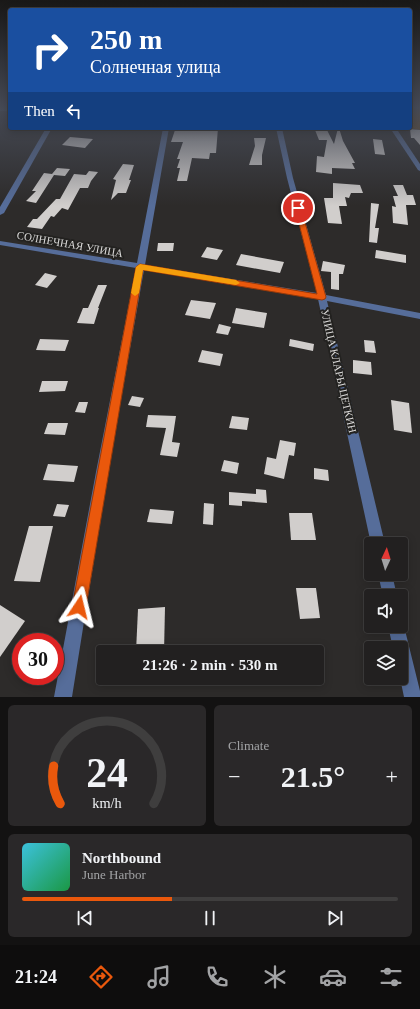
<!DOCTYPE html>
<meta charset="utf-8">
<style>
:root{--surface:#222020;--page:#2a2829;--text:#f1f3f6;--muted:#a2a3a5;--line:#3f3e3e;--accent:#ea580c}
body{margin:0;font-family:Georgia,serif;background:var(--page);color:var(--text);height:100vh;display:flex;flex-direction:column;font-size:15px;white-space:nowrap}
*{box-sizing:border-box;margin:0}
p{font-size:13px;color:var(--muted)}
.icon{flex:none;width:22px;height:22px;fill:none;stroke:currentColor;stroke-width:2;stroke-linecap:round;stroke-linejoin:round}
.map{position:relative;height:697px;overflow:hidden}
.sheet{display:flex;flex-direction:column;gap:8px;padding:8px;background:#131212;flex:1}
.sheet>*{flex:none}
.top-card{position:absolute;left:8px;top:8px;width:404px;height:122px;border-radius:4px;box-shadow:0 2px 10px #0003,0 0 0 1px var(--line);background:#1a4fa0;color:#fff;overflow:hidden}
.needle{width:26px;rotate:4deg}
.buttons{position:absolute;left:364px;top:537px;display:grid;gap:8px}
.buttons a{display:grid;place-items:center;width:44px;height:44px;border-radius:4px;background:var(--surface);box-shadow:0 2px 10px #0003,0 0 0 1px var(--line);font-size:20px}
.speed{position:absolute;left:12px;top:633px;display:flex;gap:8px;font-size:20px;font-weight:700;text-align:center}
.speed>*{display:grid;place-content:center;width:52px;height:52px;border-radius:50%;background:var(--surface);box-shadow:0 2px 10px #0003,0 0 0 1px var(--line);line-height:1}
.speed .limit{border:6px solid #d22;background:#fff;color:#111}
.pin{position:absolute;display:grid;place-items:center;width:34px;height:34px;color:#fff;margin:-17px;border:2px solid #fff;border-radius:50%;box-shadow:0 1px 4px #0007}
.me{position:absolute;width:44px;margin:-22px;rotate:10deg;stroke-linejoin:round;filter:drop-shadow(0 0 3px #0008)}
.turn{display:flex;align-items:center;gap:14px;height:84px;padding:0 16px;font-size:18px}
.turn .icon{width:52px;height:52px;stroke-width:2.5}
.turn b{display:block;font-size:28px;line-height:34px}
.then{display:flex;align-items:center;height:38px;padding:0 16px;background:#0003;gap:8px;font-size:15px}
.big{font-size:30px;font-weight:800;line-height:1.1}
.sheet .tile{flex:1;display:flex;flex-direction:column;justify-content:center;gap:6px;min-width:0;padding:0 14px;border-radius:6px;background:var(--page)}
.sheet .dial{align-items:center;gap:0}
.dial svg{height:104px;overflow:visible;fill:none;stroke:var(--line);stroke-width:7;stroke-linecap:round;text-anchor:middle}
.dial text{fill:var(--text);stroke:none}
.song{display:flex;align-items:center;gap:12px}
.cover{width:48px;height:48px;border-radius:6px;background:linear-gradient(135deg,hsl(190 70% 55%),hsl(140 70% 35%))}
.played{height:4px;border-radius:2px;background:linear-gradient(90deg,var(--accent) 40%,var(--line) 40%)}
.keys{display:flex;justify-content:space-around;direction:ltr}
.heat{display:flex;justify-content:space-between;align-items:center;font-size:22px;direction:ltr}
.sheet .tiles{flex:1;display:grid;gap:8px;grid-template-columns:1fr 1fr}
.tile:last-child{grid-column:span 2}
.trip{position:absolute;left:96px;top:645px;width:228px;height:40px;border-radius:4px;background:var(--surface);box-shadow:0 2px 10px #0003,0 0 0 1px var(--line);font-weight:800;line-height:40px;text-align:center}
.dock{display:flex;height:64px;justify-content:space-around;align-items:center;background:#0e0d0d;color:var(--muted)}
.dock .icon{width:28px;height:28px}
.dock .on{color:var(--accent)}
.dock b{font-size:18px;color:var(--text)}
.map>svg:first-child{display:block}
.forest{fill:#744c14}
.building{fill:#d1cecc}
.lines{fill:none;stroke-linecap:round;stroke-linejoin:round}
.minor{fill:#566d9a;fill-rule:evenodd}
.route{fill:#ea580c;stroke:#983908}
.slow{fill:#f59e0b}
.labels{text-anchor:middle;stroke-width:4;stroke-linejoin:round;paint-order:stroke}
.street-label{font-size:11px;fill:#dad9d8;stroke:#232220}
</style>
<div class="map">
<svg width="420" height="697" viewBox="0 0 420 697">
<rect width="100%" height="100%" fill="#2d2b2a"/>
<path class="forest" d="M410 108H420V130L408 128H410Z"/>
<g class="building">
<path d="M209 128H218L216 153H210L209 159 192 158 187 181H177L180 168H177L180 159H177L183 142H171L175 130 209 131Z"/>
<path d="M338 128H339L343 141 355 163H352L355 169 332 168V174L316 172 317 156 324 157 327 140H319L315 130H327L334 144Z"/>
<path d="M410 129 420 130V145L414 138H411Z"/>
<path d="M70 137 93 139 85 148 62 145Z"/>
<path d="M254 138H266L262 155V165H249L255 146Z"/>
<path d="M373 139 382 140 385 155 375 154Z"/>
<path d="M123 164 134 165 129 180H131L126 193H118L111 200 116 180 113 179Z"/>
<path d="M57 168 70 169 65 176 54 175 36 203 26 201 36 191H32L44 173 52 174Z"/>
<path d="M89 171 98 172 91 181 88 188H80L68 210 62 208 54 217 51 216 42 229 27 227 33 219H37L56 199H60L74 174 86 175Z"/>
<path d="M333 183 360 185 363 193H351L349 198 345 197 347 206H339L342 224 328 223 324 198H333Z"/>
<path d="M393 185H403L407 195H413L416 205H406L408 225 393 223 392 206 396 207 393 196H398Z"/>
<path d="M371 203 379 204 375 228H379L377 243 369 242Z"/>
<path d="M158 243H174L173 251H157Z"/>
<path d="M207 247 223 250 217 260 201 257Z"/>
<path d="M376 250 406 255V263L375 258Z"/>
<path d="M241 254 284 262 280 273 236 265Z"/>
<path d="M323 261 345 265 343 274H339V290L331 289V272L321 271Z"/>
<path d="M45 273 57 276 47 288 35 285Z"/>
<path d="M98 285H107L98 308H99L94 324 77 323 83 308H88Z"/>
<path d="M191 300 216 303 210 319 185 315Z"/>
<path d="M236 308 267 313 264 328 232 323Z"/>
<path d="M219 324 231 327 228 335 216 333Z"/>
<path d="M40 339 69 340 65 351 36 350Z"/>
<path d="M290 339 314 344 313 351 289 346Z"/>
<path d="M364 340 374 341 376 353 365 352Z"/>
<path d="M202 350 223 354 220 366 198 362Z"/>
<path d="M353 360 371 362 372 375 353 373Z"/>
<path d="M42 381H68L65 391 39 392Z"/>
<path d="M132 396 144 398 140 407 128 405Z"/>
<path d="M391 400 409 403 412 433 394 430Z"/>
<path d="M79 402H88L85 413 75 412Z"/>
<path d="M148 415 176 416 172 442 180 443 177 457 160 455 166 428 146 427Z"/>
<path d="M232 416 249 418 247 430 229 428Z"/>
<path d="M48 423H68L65 435 44 434Z"/>
<path d="M280 440 296 443 294 456 289 455 284 479 264 474 267 457 276 459Z"/>
<path d="M224 460 239 463 237 474 221 471Z"/>
<path d="M48 464 78 466 74 482 43 480Z"/>
<path d="M314 468 328 470 329 481 314 479Z"/>
<path d="M256 489 266 490 267 503 242 501V506L229 505V492L256 494Z"/>
<path d="M204 503 214 504 213 525 203 524Z"/>
<path d="M57 504 69 505 65 517 53 516Z"/>
<path d="M150 509 174 511 172 524 147 522Z"/>
<path d="M289 513H312L316 540H291Z"/>
<path d="M29 526H53L40 582 14 581Z"/>
<path d="M296 588H316L320 618 300 619Z"/>
<path d="M0 605 25 621 0 657Z"/>
<path d="M165 607 164 652H136L138 609Z"/>
</g>
<g class="lines">
<g class="minor">
<rect x="0" y="108" width="10" height="3"/>
<path d="M46 128H52L4 213 0 215V207Z"/>
<path d="M163 128H169L145 265 317 293 287 178 276 128H282L293 178 326 295 420 313V319L327 301 385 544H371L318 299 144 270 108 472 72 697H54L96 472 136 268 0 245V241L137 263Z"/>
<path d="M390 128H396L420 164V171L418 170Z"/>
<path d="M378 574H392L397 596H383Z"/>
<path d="M401 620 404 626 420 691V697H404L400 678 401 648H393L388 626H401Z"/>
</g>
</g>
<linearGradient id="sky" x2="0" y2="1"><stop stop-color="#191817"/><stop offset="0.52" stop-color="#464a55"/><stop offset="1" stop-color="#464a55" stop-opacity="0"/></linearGradient>
<rect width="420" height="206" fill="url(#sky)"/>
<path class="route" d="M295 206 301 208 326 297 325 299 322 300 143 270 86 607 83 612 79 614 74 612 72 607 136 267 140 264 317 294 295 208Z"/>
<path class="slow" d="M140 264 236 280 240 283 236 285 143 270 139 293 135 296 131 293 136 267Z"/>
<g class="labels">
<g class="street-label">
<text transform="translate(70 244) rotate(10)" y="4">СОЛНЕЧНАЯ УЛИЦА</text>
<text transform="translate(339 371) rotate(77)" y="4">УЛИЦА КЛАРЫ ЦЕТКИН</text>
</g>
</g>
</svg>
<div class="buttons">
<a><svg class="needle" viewBox="-14 -14 28 28"><path d="M0-13l5 13h-10z" fill="#e53935"/><path d="M0 13l5-13h-10z" fill="#a2a3a5"/></svg></a>
<a><svg class="icon" aria-label="sound" viewBox="0 0 24 24"><path d="M4 9h4l5-4v14l-5-4H4zM17 9q2 3 0 6"/></svg></a>
<a><svg class="icon" aria-label="layers" viewBox="0 0 24 24"><path d="M12 4l9 5-9 5-9-5zM3 14l9 5 9-5"/></svg></a>
</div>
<div class="speed"><div class="limit">30</div></div>
<div class="pin" style="left:298px;top:208px;background:#d93025"><svg class="icon" aria-label="arrive" viewBox="0 0 24 24"><path d="M6 21V4h12l-3 4 3 4H6"/></svg></div>
<svg class="me" style="left:79px;top:607px" viewBox="-20 -20 40 40"><path d="M0-17L14 15 0 8-14 15z" fill="#ea580c" stroke="#fff" stroke-width="4"/></svg>
<div class="trip">21:26 · 2 min · 530 m</div>
<div class="top-card">
<div class="turn"><svg class="icon" aria-label="right" viewBox="0 0 24 24"><path d="M7 20v-9h11M14 6l5 5-5 5"/></svg><div><b>250 m</b>Солнечная улица</div></div>
<div class="then">Then<svg class="icon" aria-label="left" viewBox="0 0 24 24"><path d="M17 20v-9H6M10 6l-5 5 5 5"/></svg></div>
</div>
</div>
<section class="sheet">
<div class="tiles">
<div class="tile dial"><svg viewBox="0 0 100 80">
<path d="M14 69A42 42 0 1 1 86 69"/>
<path d="M14 69A42 42 0 0 1 9 40" stroke="#ea580c"/>
<text x="50" y="56" font-size="32" font-weight="700">24</text>
<text x="50" y="72" font-size="11">km/h</text>
</svg></div>
<div class="tile"><p>Climate</p>
<div class="heat"><a>−</a><b class="big">21.5°</b><a>+</a></div>
</div>
<div class="tile">
<div class="song"><i class="cover"></i><div><b>Northbound</b><p>June Harbor</p></div></div>
<div class="played"></div>
<div class="keys"><svg class="icon" aria-label="previous" viewBox="0 0 24 24"><path d="M18 5L8 12l10 7zM5 5v14"/></svg><svg class="icon" aria-label="pause" viewBox="0 0 24 24"><path d="M8 5v14M16 5v14"/></svg><svg class="icon" aria-label="next" viewBox="0 0 24 24"><path d="M6 5l10 7-10 7zM19 5v14"/></svg></div>
</div>
</div>
</section>
<nav class="dock">
<b>21:24</b>
<svg class="icon on" aria-label="directions" viewBox="0 0 24 24"><path d="M12 3l9 9-9 9-9-9zM9 14v-3h6M13 9l2 2-2 2"/></svg>
<svg class="icon" aria-label="music" viewBox="0 0 24 24"><path d="M9 18V5l10-2v13"/><circle cx="6" cy="18" r="3"/><circle cx="16" cy="16" r="3"/></svg>
<svg class="icon" aria-label="phone" viewBox="0 0 24 24"><path d="M5 4h4l2 5-3 2q2 4 5 5l2-3 5 2v4C11 20 4 13 5 4z"/></svg>
<svg class="icon" aria-label="climate" viewBox="0 0 24 24"><path d="M12 3v18M4 7l16 10M4 17L20 7"/></svg>
<svg class="icon" aria-label="car" viewBox="0 0 24 24"><path d="M5 17H2v-5l4-1 3-4h7l3 4 3 1v5h-3M9 17h6M6 11h13"/><circle cx="7" cy="17" r="2"/><circle cx="17" cy="17" r="2"/></svg>
<svg class="icon" aria-label="filters" viewBox="0 0 24 24"><path d="M4 7h16M4 17h16"/><circle cx="9" cy="7" r="2"/><circle cx="15" cy="17" r="2"/></svg>
</nav>
